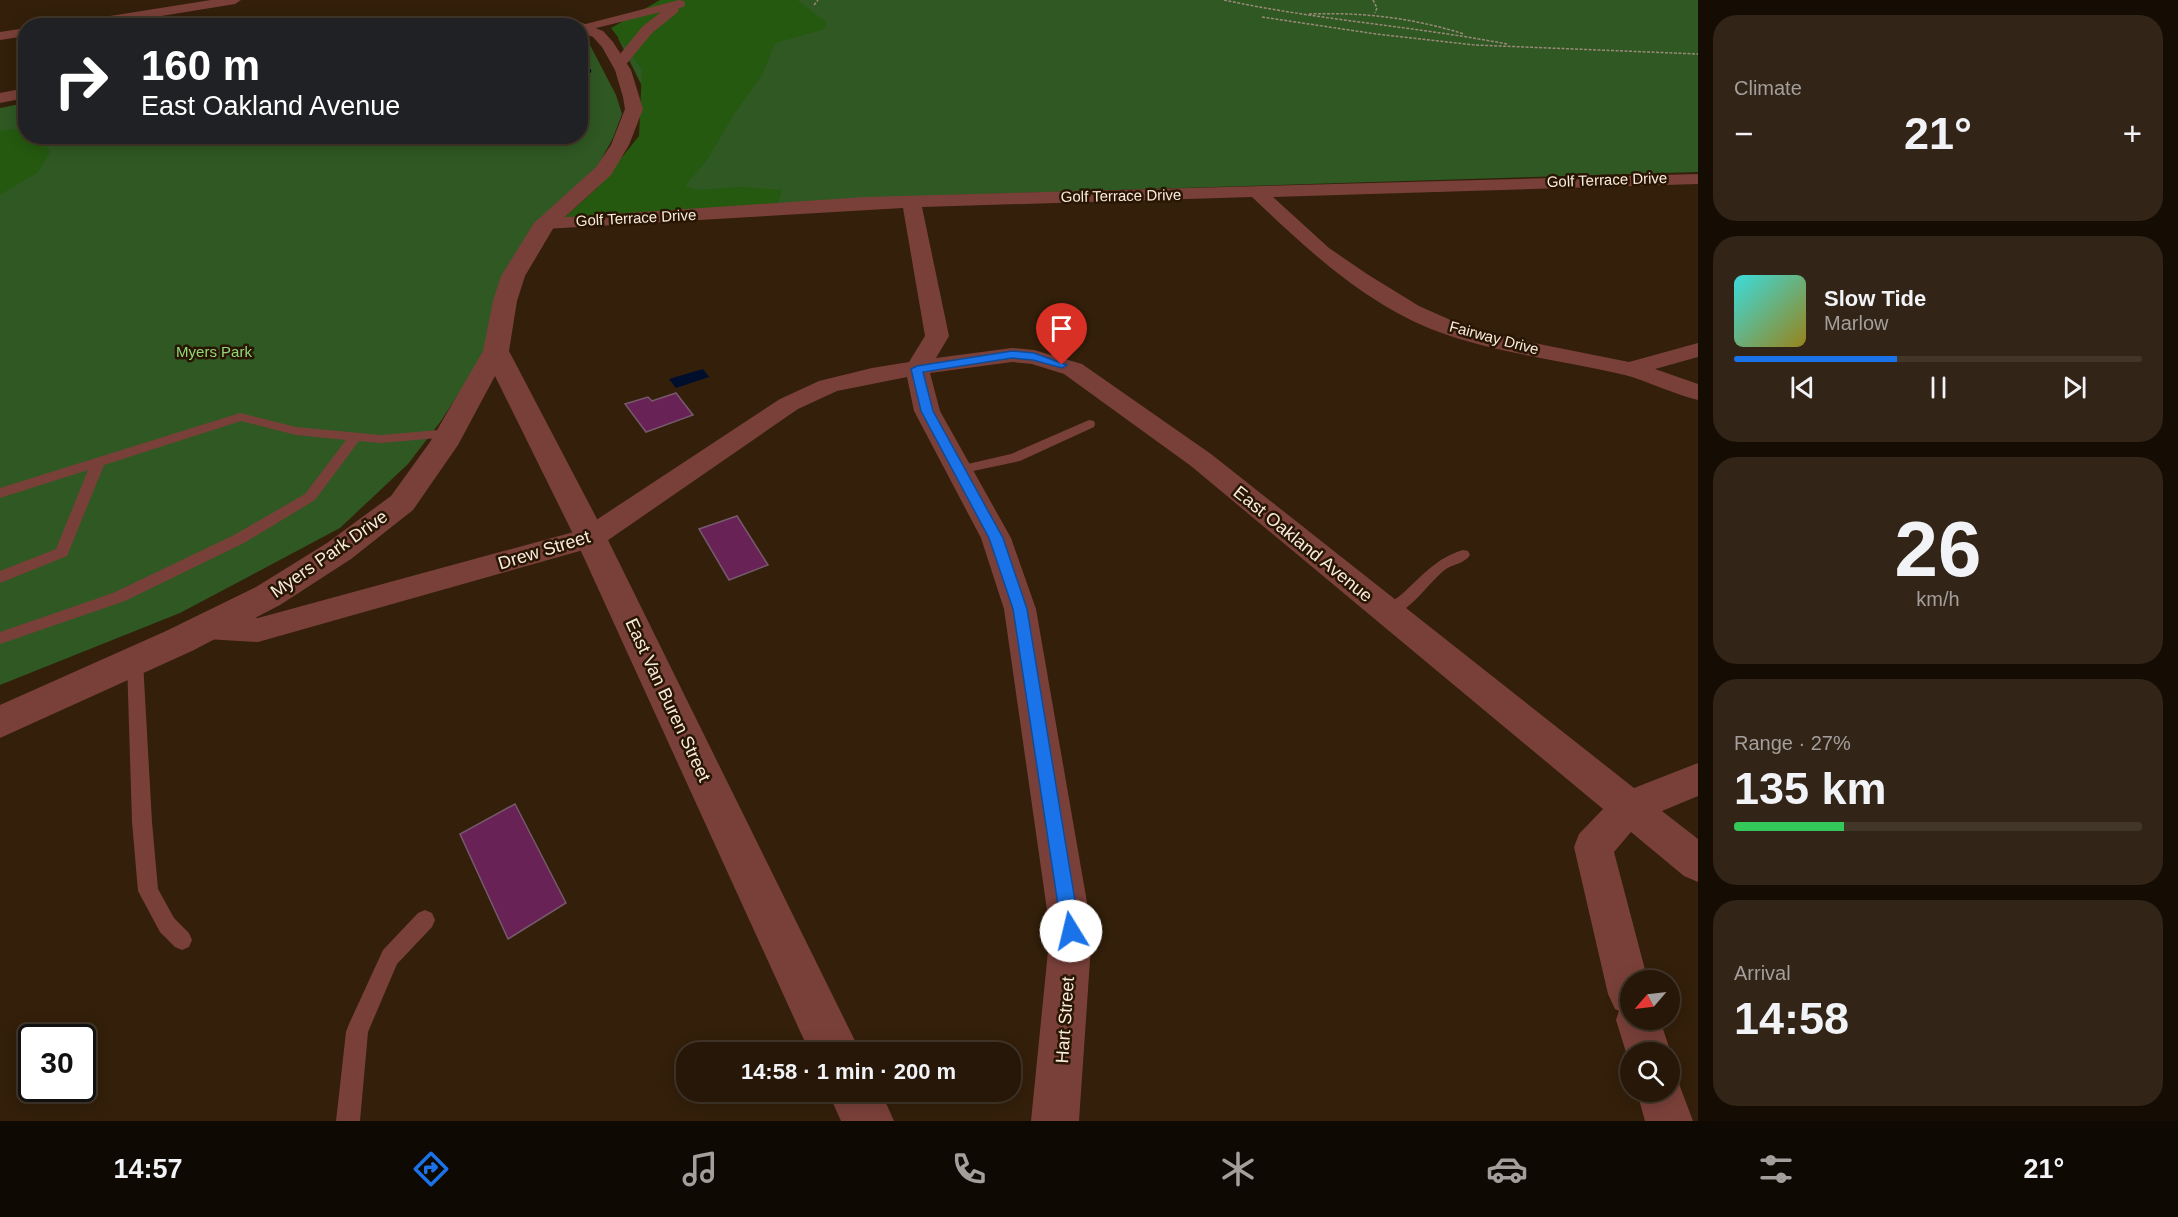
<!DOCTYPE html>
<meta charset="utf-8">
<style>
:root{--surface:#261708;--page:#322416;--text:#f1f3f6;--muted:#a49f9c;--line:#423629;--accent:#1a73e8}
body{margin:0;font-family:Helvetica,sans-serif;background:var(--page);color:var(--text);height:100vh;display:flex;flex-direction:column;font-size:22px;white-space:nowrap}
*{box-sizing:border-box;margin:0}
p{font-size:20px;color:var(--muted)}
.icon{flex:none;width:33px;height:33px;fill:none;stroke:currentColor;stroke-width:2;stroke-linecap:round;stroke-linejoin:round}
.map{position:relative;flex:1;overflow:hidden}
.panel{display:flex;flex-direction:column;gap:15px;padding:15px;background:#150d04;width:480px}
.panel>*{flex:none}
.hud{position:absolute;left:18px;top:18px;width:570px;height:126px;border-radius:24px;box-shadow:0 3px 15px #0003,0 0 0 2px var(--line);background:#202124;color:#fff;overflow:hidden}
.needle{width:39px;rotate:242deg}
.buttons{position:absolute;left:1620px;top:970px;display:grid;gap:12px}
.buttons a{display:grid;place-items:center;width:60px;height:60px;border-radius:50%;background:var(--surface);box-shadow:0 3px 15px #0003,0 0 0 2px var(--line);font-size:30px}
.speed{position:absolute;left:18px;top:1024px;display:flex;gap:12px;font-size:30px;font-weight:700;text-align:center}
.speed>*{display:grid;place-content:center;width:78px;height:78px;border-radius:50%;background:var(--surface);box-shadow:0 3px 15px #0003,0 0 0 2px var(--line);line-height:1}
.speed .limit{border:3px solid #111;border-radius:9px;background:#fff;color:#111}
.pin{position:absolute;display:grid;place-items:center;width:51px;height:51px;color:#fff;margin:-62px -26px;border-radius:50% 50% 50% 0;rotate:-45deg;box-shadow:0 0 6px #0007}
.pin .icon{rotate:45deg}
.me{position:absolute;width:66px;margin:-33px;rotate:351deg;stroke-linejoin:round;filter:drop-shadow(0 0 4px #0008)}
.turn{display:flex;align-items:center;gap:21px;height:126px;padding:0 24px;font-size:27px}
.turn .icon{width:78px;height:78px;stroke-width:2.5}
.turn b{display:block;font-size:42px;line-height:51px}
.big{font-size:45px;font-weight:800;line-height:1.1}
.panel .card{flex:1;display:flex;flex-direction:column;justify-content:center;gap:9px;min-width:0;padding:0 21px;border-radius:24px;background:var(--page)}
.panel .dial{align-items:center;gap:0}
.dial b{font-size:78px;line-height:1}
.song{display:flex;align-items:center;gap:18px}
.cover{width:72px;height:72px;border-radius:9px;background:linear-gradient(135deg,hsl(180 70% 55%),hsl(50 70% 35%))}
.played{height:6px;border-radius:3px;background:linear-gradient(90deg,var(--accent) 40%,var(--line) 40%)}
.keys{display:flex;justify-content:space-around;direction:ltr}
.heat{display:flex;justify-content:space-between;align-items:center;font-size:33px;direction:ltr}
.charge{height:9px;border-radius:4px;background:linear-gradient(90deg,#34c759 27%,var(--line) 0)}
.trip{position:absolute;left:676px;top:1042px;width:345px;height:60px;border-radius:24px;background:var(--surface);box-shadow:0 3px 15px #0003,0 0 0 2px var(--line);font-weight:800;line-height:60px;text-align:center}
.tab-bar{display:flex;height:96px;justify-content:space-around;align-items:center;background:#0f0903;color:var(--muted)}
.tab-bar .icon{width:42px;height:42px}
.tab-bar .active{color:var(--accent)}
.tab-bar b{font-size:27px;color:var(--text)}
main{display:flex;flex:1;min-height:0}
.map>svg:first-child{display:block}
.green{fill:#2f5823}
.forest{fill:#24590f}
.water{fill:#000e2d}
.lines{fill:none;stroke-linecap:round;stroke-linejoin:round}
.stream{stroke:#000e2d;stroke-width:4.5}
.building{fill:#682255;stroke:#765a6c;stroke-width:1.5}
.path{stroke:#9a8979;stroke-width:1.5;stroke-dasharray:3 1.5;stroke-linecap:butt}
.service{fill:#794039;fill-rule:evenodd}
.minor{fill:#794039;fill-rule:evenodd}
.tertiary{fill:#794039;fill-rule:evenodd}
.route{fill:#1a73e8;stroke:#114b97;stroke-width:1.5}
.labels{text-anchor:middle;stroke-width:5;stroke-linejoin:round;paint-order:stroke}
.far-street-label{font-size:15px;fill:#f8ebde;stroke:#291602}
.far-park-label{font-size:15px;fill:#8fd979;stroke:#291602}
.street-label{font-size:18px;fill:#f8ebde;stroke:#291602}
</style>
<main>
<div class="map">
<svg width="1698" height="1121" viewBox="0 0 1698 1121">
<rect width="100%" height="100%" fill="#331f0a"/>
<g class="green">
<path d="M704 0H1698V172L952 195 575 217 643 140 642 86 618 38 697 7Z"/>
<path d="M581 37 590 45 616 95 622 114 613 138 592 176 550 212 485 352 441 421 408 464 340 528 180 613 0 685V108L25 103 26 136H580Z"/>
</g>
<g class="forest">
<path d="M660 0H797L826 22 825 29 775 43 763 73 733 116 707 160 685 186 697 190 739 187 782 190 777 206 564 218 597 188 639 136 642 69 611 28Z"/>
<path d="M14 129 25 132 26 136 40 137 50 152 38 172 0 195V131Z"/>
</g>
<path class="water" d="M703 369 709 377 676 388 669 379Z"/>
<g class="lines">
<path class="stream" d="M580 70 589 71"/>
</g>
<g class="building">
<path d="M676 393 693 415 646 432 625 404 648 397 652 401Z"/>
<path d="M737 516 768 565 729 580 699 529Z"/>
<path d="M515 804 566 903 508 939 460 834Z"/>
</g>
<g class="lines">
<g class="path">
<path d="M1224 0C1317 20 1413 26 1507 44"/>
<path d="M1373 0 1377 8 1375 13"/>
<path d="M814 5 818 0"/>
<path d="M1309 14C1363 12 1413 18 1464 34"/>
<path d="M1262 17 1376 34 1475 45 1698 54"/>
</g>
<g class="service">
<path d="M240 413 296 427 381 435 450 429 457 433 450 437 381 443 359 441 315 500 244 543 125 601 0 644V632L113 593 234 535 305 494 346 440 296 435 241 421 104 465 67 556 0 583V571L56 549 88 470 0 498V488Z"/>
<path d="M1089 420 1094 421 1095 424 1094 427 1020 461 959 474 952 470 959 466 1011 454Z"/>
<path d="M1463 550 1468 551 1470 555C1465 563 1454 564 1446 569 1430 580 1403 623 1382 616L1380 612C1385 604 1395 600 1402 594 1422 576 1436 558 1463 550Z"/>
<path d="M135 654 141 656 143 661 152 822 158 889 174 918 189 933 192 940 189 947 182 950 175 947 160 932 138 891 132 822 127 661 129 656Z"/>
<path d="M425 910 432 913 435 920 432 927 397 964 368 1032 360 1121H336L346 1032 349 1024 383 950 418 913Z"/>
</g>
<g class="minor">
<path d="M211 0H241L235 4 100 26H66L72 22Z"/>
<path d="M679 0 684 1 685 4 684 7 679 8 678 12 652 33 624 67 619 68 612 64 642 27 661 12 584 31 580 30V26H578Z"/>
<path d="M26 28V36L0 40V32Z"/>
<path d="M1698 174V184L1273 197 1329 248 1367 274 1419 306 1455 322 1514 339 1629 362 1698 343V357L1655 369 1698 384V400C1673 394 1650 382 1625 375 1563 360 1499 354 1439 332 1366 305 1308 250 1252 197L922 207 949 336 936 358 1012 348 1034 350 1082 364 1211 454 1634 788 1698 763V796L1662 811 1698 839V882L1684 876 1631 832 1614 852 1648 981H1630V1020H1660L1671 1053 1670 1056V1053H1630V1065L1616 1020 1619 1011 1615 1009 1608 994 1574 847 1579 834 1603 809 1191 466 1064 374 1032 364 1012 362 930 373 940 411 1011 538 1036 609 1092 931 1079 1121H1031L1050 931 1004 609 981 538 914 411 907 377 837 391 798 409 601 545 258 642 206 639 195 636 190 627 195 618 206 615 258 618 581 530 780 399 819 381 872 368 909 362 925 336 903 208 545 229 538 227 535 223 538 219 864 197Z"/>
<path d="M1670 1073 1676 1076 1693 1121H1645L1637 1092H1670Z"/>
</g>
<g class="tertiary">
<path d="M532 16 580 22 603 31 613 42 631 70 643 109 629 145 611 175 554 227 525 276 517 301 509 351 607 538 861 1053H810L575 538 495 376 458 445 413 510 351 559 280 605 192 651 0 738V705L166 631 256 587 327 543 391 496 430 442 483 351 493 301 501 276 534 223 596 167 611 145 625 109 623 97 615 70 602 47 593 37 580 32V26H418L425 22Z"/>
<path d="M26 88V98L0 103V93Z"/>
<path d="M828 1092H881L894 1121H841Z"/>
</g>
</g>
<path class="route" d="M1012 351 1034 353 1067 365 1062 368 1033 360 1012 358 923 372 933 411 1003 538 1027 609 1080 931 1078 938 1071 940 1064 938 1062 931 1013 609 989 538 921 411 911 369 917 366Z"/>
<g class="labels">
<g class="far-street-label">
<text transform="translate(1607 180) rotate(-2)" y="5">Golf Terrace Drive</text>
<text transform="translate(1121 196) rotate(-1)" y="5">Golf Terrace Drive</text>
<text transform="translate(636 218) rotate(-3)" y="5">Golf Terrace Drive</text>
<text transform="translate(1494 338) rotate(15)" y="5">Fairway Drive</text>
</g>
<g class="far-park-label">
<text x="214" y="357">Myers Park</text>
</g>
<g class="street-label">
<text transform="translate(1303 544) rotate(39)" y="6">East Oakland Avenue</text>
<text transform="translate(544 550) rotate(-17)" y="6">Drew Street</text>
<text transform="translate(329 554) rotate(-35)" y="6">Myers Park Drive</text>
<text transform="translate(668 700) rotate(65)" y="6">East Van Buren Street</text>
<text transform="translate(1065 1020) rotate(-86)" y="6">Hart Street</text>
</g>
</g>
</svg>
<div class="buttons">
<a><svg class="needle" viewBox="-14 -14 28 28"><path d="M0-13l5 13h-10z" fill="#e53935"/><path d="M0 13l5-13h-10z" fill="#a49f9c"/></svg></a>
<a><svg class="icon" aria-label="search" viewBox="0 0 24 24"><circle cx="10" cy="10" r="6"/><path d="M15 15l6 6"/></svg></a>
</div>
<div class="speed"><div class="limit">30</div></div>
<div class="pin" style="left:1062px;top:365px;background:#d93025"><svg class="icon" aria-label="arrive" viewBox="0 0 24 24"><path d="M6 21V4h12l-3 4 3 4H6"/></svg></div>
<svg class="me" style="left:1071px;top:931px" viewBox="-20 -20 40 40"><circle r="19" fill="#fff"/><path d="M0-13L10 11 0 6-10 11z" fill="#1a73e8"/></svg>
<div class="trip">14:58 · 1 min · 200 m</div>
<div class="hud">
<div class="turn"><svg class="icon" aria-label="right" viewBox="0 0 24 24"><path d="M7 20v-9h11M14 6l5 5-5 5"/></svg><div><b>160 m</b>East Oakland Avenue</div></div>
</div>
</div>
<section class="panel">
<div class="card"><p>Climate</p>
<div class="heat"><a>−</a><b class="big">21°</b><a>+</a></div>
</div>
<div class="card">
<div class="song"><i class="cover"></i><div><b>Slow Tide</b><p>Marlow</p></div></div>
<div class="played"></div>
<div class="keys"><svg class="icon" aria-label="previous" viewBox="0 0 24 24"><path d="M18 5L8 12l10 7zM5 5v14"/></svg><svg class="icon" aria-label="pause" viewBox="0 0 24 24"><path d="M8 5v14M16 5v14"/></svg><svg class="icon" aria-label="next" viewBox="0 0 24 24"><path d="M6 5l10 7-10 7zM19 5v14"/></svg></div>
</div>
<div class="card dial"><b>26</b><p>km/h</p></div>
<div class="card"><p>Range · 27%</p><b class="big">135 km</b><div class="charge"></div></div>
<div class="card"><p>Arrival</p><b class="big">14:58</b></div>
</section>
</main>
<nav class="tab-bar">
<b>14:57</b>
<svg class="icon active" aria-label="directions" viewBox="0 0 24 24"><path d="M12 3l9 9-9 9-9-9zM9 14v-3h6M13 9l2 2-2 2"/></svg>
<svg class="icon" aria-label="music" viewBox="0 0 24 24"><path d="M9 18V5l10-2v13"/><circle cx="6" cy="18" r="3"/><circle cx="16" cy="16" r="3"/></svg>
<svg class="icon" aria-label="phone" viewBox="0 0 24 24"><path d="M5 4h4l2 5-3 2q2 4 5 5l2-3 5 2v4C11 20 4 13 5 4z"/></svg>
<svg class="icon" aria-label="climate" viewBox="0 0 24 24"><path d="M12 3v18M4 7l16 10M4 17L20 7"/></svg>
<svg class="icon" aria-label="car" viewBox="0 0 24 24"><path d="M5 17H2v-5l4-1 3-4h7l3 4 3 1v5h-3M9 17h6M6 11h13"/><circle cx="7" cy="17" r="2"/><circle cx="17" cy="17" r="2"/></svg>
<svg class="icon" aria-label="filters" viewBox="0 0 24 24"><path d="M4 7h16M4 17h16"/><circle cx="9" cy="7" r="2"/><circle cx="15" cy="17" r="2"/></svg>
<b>21°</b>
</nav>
